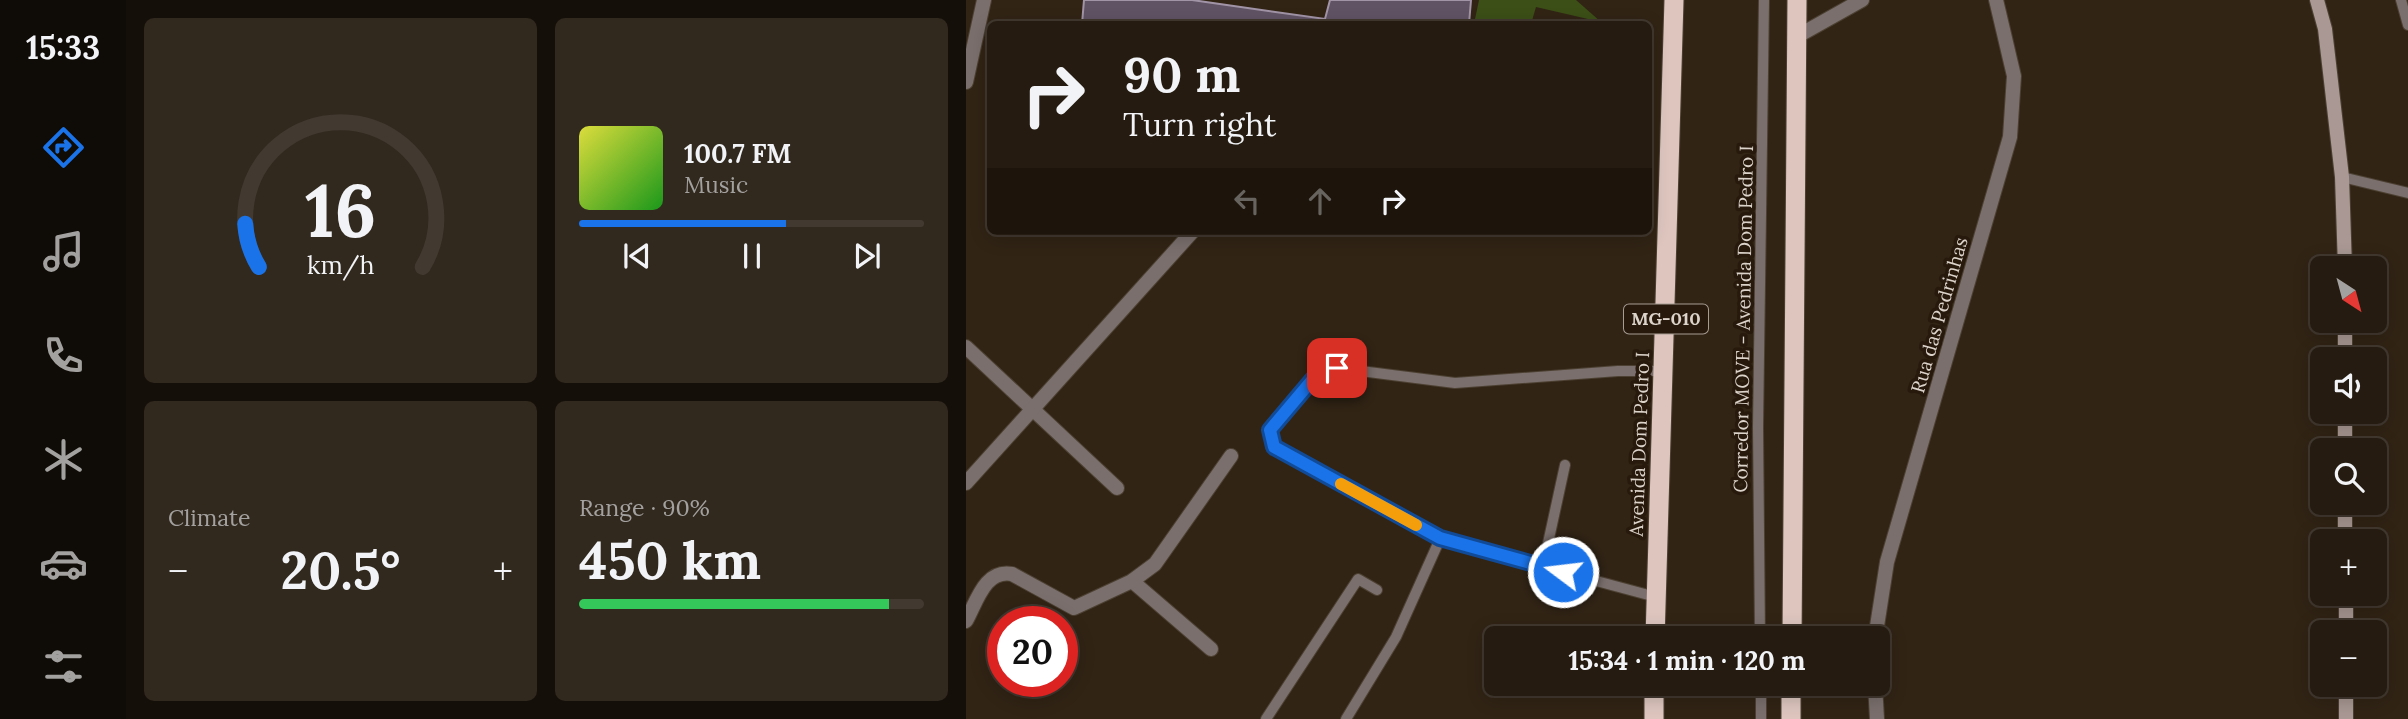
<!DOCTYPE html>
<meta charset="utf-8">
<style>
:root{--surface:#251b10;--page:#31281e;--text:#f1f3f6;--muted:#a3a19f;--line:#423930;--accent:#1a73e8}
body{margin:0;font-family:Lora,serif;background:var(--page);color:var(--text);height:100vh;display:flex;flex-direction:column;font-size:26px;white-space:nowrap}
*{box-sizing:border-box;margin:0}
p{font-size:23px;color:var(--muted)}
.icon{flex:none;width:38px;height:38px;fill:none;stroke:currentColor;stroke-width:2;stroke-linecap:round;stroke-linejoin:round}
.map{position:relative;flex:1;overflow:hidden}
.sheet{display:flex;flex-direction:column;gap:18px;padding:18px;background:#140f09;width:840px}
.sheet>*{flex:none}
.hud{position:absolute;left:21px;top:21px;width:665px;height:214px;border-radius:10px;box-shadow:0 4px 18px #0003,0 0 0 2px var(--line);background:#251b10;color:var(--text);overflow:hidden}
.needle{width:46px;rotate:144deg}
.controls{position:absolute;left:1344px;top:256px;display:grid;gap:14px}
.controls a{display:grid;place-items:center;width:77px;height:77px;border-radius:10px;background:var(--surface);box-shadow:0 4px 18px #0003,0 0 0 2px var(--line);font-size:35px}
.speed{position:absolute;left:21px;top:606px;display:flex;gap:14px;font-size:35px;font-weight:700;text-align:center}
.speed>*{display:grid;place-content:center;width:91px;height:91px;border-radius:50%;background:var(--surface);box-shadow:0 4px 18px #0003,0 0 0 2px var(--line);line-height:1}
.speed .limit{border:10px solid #d22;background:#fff;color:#111}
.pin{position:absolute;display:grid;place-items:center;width:60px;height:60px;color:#fff;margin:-30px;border-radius:14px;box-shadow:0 4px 10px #0006}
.me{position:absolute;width:77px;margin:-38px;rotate:285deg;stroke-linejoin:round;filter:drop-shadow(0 0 5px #0008)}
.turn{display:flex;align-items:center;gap:24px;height:147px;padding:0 21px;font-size:32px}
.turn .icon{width:91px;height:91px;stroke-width:2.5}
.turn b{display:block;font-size:49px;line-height:60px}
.lanes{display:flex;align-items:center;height:66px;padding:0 21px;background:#0003;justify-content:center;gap:35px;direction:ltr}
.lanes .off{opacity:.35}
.big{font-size:52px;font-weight:800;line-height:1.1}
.sheet .card{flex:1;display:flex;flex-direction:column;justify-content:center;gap:10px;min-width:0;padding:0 24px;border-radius:10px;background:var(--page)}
.sheet .dial{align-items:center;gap:0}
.dial svg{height:182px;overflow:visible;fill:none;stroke:var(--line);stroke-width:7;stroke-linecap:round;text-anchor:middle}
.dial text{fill:var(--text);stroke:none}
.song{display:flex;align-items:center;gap:21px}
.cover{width:84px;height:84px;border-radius:10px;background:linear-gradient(135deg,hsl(60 70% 55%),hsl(120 70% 35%))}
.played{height:7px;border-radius:4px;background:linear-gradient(90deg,var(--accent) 60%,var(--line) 60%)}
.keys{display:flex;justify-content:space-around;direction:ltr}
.heat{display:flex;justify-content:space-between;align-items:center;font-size:38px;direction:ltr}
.charge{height:10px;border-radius:5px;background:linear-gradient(90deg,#34c759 90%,var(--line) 0)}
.sheet .tiles{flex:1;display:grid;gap:18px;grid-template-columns:repeat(2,1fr)}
.trip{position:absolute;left:518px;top:626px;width:406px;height:70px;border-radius:10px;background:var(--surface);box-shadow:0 4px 18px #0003,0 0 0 2px var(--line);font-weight:800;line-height:70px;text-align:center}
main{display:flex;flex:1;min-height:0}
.tab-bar{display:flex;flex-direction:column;width:126px;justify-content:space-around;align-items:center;background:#0f0b06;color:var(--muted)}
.tab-bar .icon{width:49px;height:49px}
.tab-bar .active{color:var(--accent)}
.tab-bar b{font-size:32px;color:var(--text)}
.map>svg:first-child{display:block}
.green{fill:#3c4f17}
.building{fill:#605364;stroke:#a294a7;stroke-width:2}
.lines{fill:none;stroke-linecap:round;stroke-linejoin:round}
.service-casing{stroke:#4c4032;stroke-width:12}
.minor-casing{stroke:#4c4032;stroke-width:16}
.secondary-casing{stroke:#4c4032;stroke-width:16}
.trunk-casing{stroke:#4c4032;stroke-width:21}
.service{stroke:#7a6f6c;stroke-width:10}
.minor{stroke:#7a6f6c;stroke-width:14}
.secondary{stroke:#a99893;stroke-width:14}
.trunk{stroke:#dec6bf;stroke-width:19}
.route-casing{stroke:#114b97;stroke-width:18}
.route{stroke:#1a73e8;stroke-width:12}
.slow{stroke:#f59e0b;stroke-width:12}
.labels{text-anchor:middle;stroke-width:7;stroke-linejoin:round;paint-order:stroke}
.shield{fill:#271a0c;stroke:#a69c91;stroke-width:2}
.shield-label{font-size:18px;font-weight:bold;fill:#dcd3ca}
.street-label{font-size:19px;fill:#dcd3ca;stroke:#271a0c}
</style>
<main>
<nav class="tab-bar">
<b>15:33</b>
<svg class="icon active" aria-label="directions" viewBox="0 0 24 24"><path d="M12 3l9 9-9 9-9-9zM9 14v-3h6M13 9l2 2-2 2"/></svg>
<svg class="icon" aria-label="music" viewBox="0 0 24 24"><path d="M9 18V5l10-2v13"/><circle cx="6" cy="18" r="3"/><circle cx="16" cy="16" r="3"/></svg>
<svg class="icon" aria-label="phone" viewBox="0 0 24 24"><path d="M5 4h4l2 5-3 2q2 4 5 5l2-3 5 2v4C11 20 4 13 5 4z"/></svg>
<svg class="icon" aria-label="climate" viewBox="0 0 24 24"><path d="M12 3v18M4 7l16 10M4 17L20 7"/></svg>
<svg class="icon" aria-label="car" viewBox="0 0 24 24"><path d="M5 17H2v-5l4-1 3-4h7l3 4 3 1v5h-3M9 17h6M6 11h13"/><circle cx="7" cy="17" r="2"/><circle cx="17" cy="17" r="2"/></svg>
<svg class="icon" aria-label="filters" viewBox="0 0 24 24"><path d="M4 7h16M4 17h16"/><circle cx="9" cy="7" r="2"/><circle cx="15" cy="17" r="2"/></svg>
</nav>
<section class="sheet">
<div class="tiles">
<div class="card dial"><svg viewBox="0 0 100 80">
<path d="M14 69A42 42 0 1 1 86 69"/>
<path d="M14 69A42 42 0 0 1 8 50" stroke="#1a73e8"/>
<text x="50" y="56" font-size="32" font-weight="700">16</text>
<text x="50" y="72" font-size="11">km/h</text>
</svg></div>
<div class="card">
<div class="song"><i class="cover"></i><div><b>100.7 FM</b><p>Music</p></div></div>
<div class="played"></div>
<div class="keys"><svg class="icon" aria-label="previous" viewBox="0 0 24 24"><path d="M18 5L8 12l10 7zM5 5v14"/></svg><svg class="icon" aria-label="pause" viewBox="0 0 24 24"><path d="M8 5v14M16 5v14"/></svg><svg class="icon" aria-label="next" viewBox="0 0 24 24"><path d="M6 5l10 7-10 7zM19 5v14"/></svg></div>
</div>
<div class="card"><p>Climate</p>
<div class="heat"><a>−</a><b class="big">20.5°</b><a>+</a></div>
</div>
<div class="card"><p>Range · 90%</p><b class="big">450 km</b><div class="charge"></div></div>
</div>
</section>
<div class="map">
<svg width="1442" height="719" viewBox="0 0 1442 719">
<rect width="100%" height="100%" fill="#312415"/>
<path class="green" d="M513 0H610L635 22 570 7 565 24H508Z"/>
<path class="building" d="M118 0H226L359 19 364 0H505L503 24H116Z"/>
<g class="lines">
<g class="service-casing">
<g id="service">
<path d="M1435 0 1442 25"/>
<path d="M1376 177 1442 193"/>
<path d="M577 566 599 465"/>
<path d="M690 597 474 539 308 447 305 430 347 379 371 368 489 383 652 371H699"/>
<path d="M794 639 792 427 798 0"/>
<path d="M795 684V719"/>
<path d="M300 719 392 579 411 590"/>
<path d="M380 719 430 637 474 539"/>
</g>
</g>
<g class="minor-casing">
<g id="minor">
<path d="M830 37 896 0"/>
<path d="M0 82 18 0"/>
<path d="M0 347 151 488"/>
<path d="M0 483 227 231"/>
<path d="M166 581 245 649"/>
<path d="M0 621C11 601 19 569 46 574L108 608 166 581 189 564 265 456"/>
<path d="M909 639 921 562 1044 137 1048 76 1030 0"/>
<path d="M909 684 911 719"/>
</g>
</g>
<g class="secondary-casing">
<g id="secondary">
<path d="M1351 0 1359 29 1376 177 1379 268"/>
<path d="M1379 320V359"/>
<path d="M1379 411V450"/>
<path d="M1379 502V541"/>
<path d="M1380 593V632"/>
<path d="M1380 684V719"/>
</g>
</g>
<g class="trunk-casing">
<g id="trunk">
<path d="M689 639 708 0"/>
<path d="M826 639 831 0"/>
<path d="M688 719V684"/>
<path d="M825 719V684"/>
</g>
</g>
<use href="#service" class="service"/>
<use href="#minor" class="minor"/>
<use href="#secondary" class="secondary"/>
<use href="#trunk" class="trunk"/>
</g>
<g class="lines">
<g class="route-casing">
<path id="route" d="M371 368 347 379 304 430 308 447 474 538 597 572"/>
</g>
<use href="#route" class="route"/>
<path class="slow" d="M375 484 450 525"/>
</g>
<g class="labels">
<rect class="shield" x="658" y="304.5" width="84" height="29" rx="5"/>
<g class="shield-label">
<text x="700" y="325">MG-010</text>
</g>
<g class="street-label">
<text transform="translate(973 315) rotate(-74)" y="7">Rua das Pedrinhas</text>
<text transform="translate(777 319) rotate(-89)" y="7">Corredor MOVE - Avenida Dom Pedro I</text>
<text transform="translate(673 444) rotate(-88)" y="7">Avenida Dom Pedro I</text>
</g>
</g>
</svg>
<div class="controls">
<a><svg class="needle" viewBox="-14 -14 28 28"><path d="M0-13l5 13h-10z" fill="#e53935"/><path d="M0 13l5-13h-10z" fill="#a3a19f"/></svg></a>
<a><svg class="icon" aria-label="sound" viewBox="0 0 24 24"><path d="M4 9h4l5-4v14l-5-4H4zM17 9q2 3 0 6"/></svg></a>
<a><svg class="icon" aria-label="search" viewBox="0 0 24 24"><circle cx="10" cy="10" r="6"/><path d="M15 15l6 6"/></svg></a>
<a>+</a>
<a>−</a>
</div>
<div class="speed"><div class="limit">20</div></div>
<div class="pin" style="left:371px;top:368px;background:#d93025"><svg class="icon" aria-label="arrive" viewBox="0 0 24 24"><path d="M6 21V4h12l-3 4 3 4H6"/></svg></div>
<svg class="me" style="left:597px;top:572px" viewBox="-20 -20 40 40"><circle r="17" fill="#1a73e8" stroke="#fff" stroke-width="3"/><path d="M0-11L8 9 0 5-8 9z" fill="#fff"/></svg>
<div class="trip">15:34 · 1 min · 120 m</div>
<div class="hud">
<div class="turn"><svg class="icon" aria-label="right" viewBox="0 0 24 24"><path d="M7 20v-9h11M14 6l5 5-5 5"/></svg><div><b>90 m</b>Turn right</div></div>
<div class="lanes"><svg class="icon off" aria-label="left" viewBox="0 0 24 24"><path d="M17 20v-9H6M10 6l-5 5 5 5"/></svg><svg class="icon off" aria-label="ahead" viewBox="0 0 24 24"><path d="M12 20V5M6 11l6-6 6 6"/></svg><svg class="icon" aria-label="right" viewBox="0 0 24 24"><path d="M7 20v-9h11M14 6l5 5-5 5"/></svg></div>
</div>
</div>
</main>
